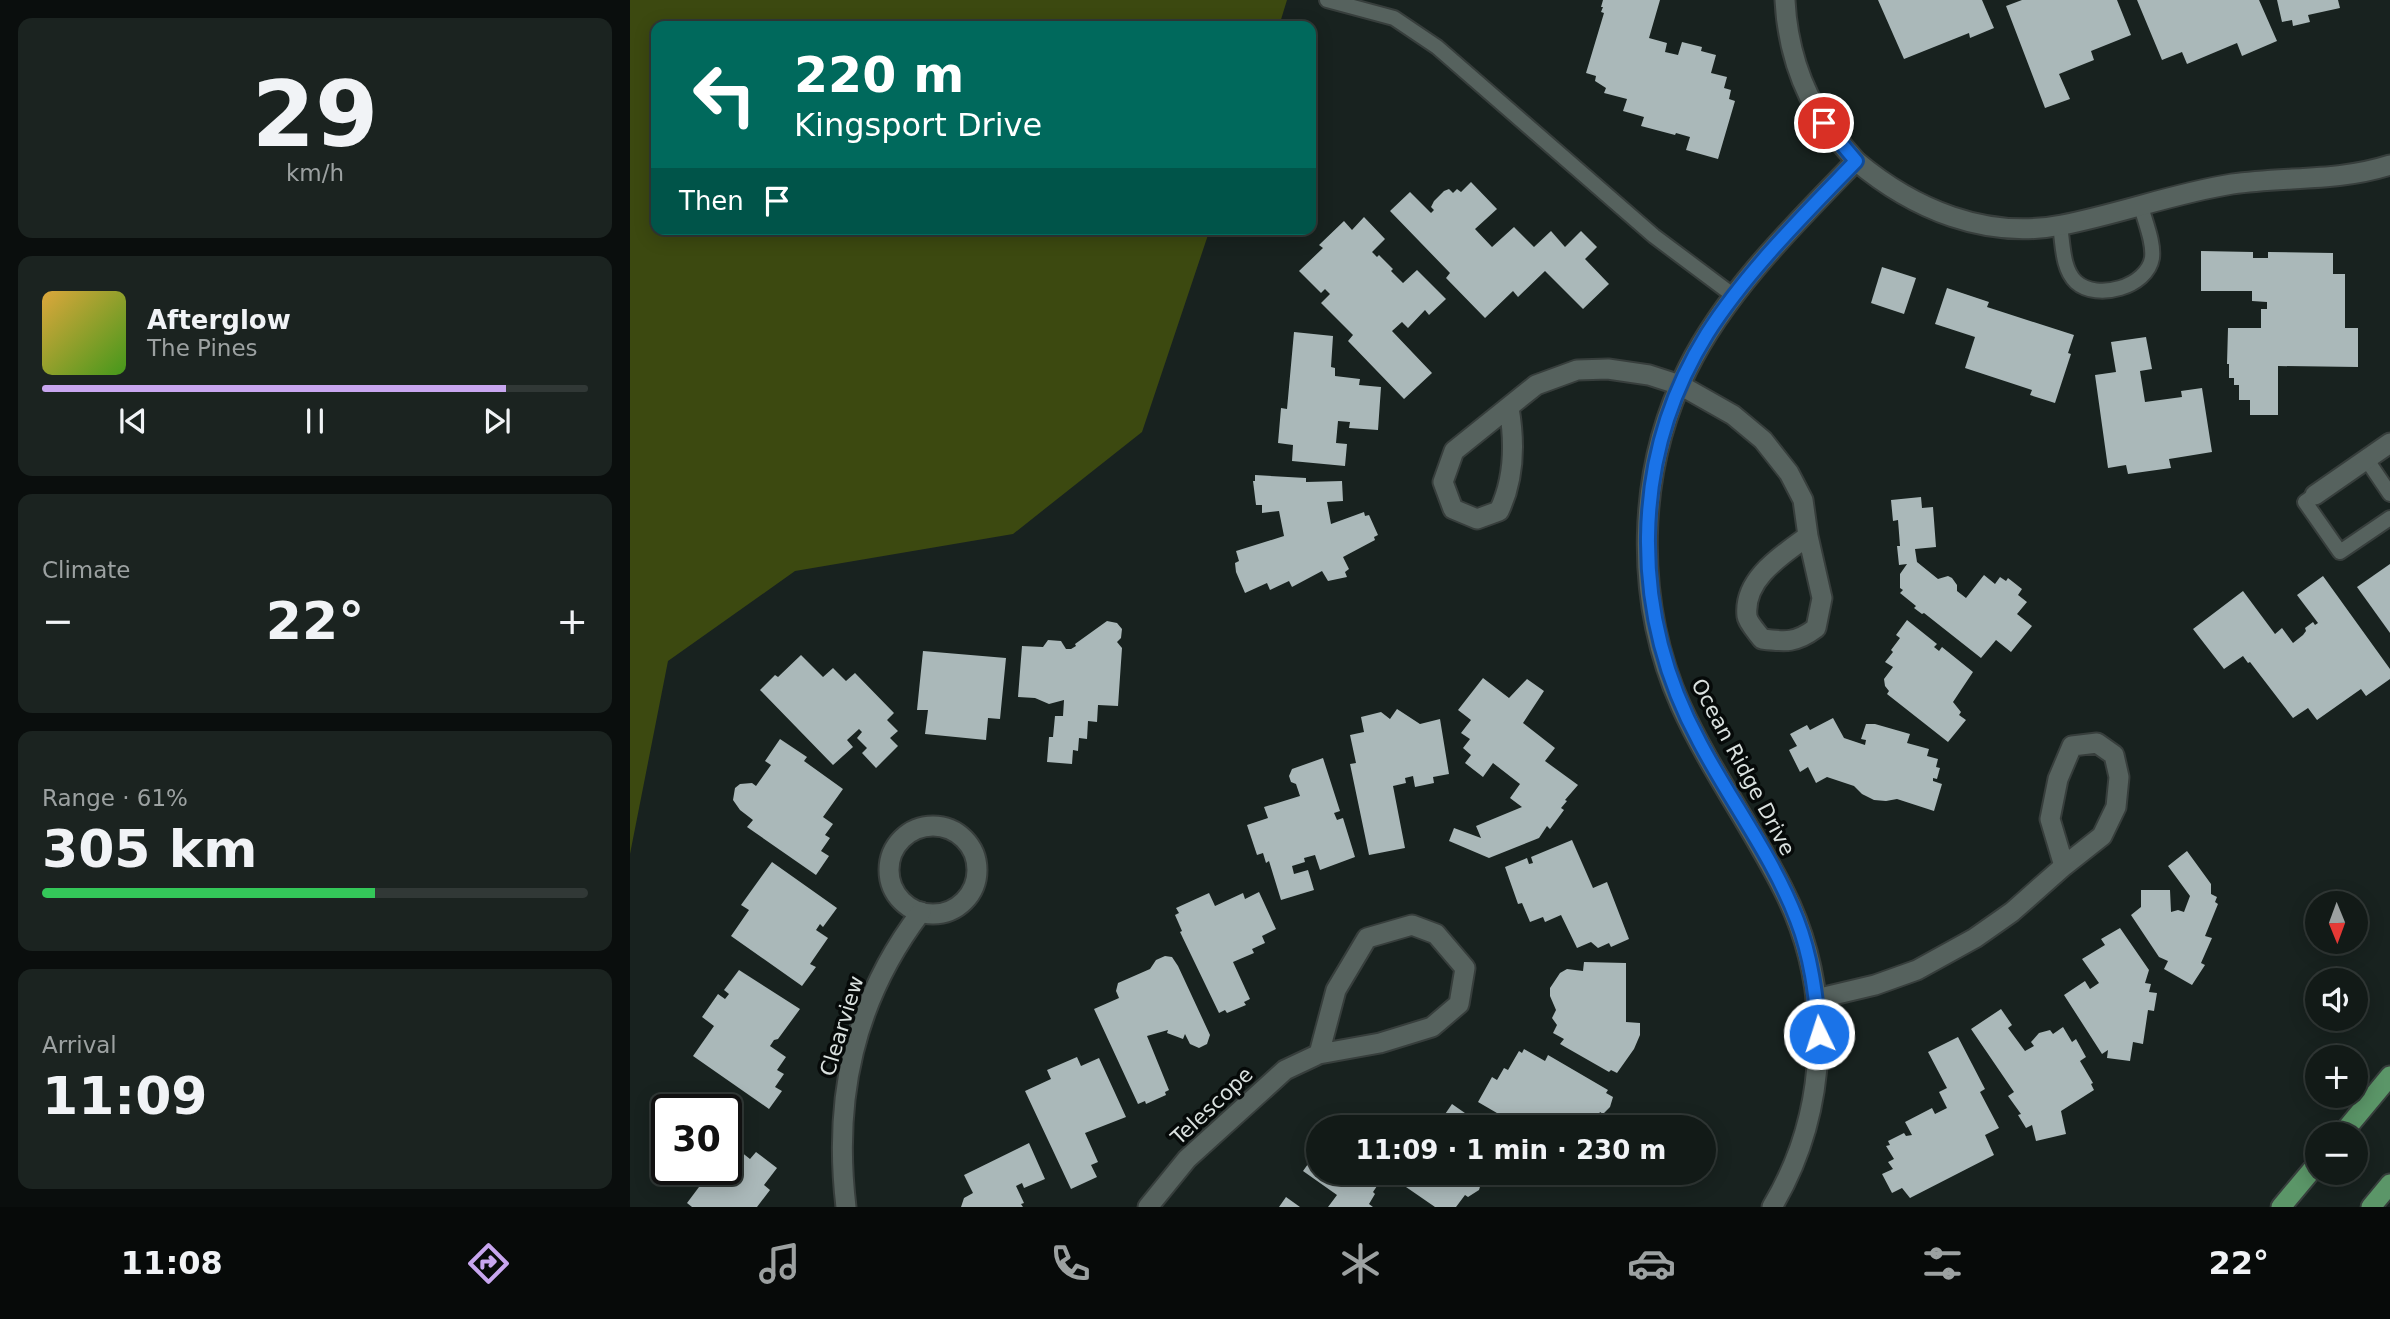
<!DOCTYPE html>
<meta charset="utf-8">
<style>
:root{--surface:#121a17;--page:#1b2320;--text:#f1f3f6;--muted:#9ca1a1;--line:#313836;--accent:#c8a6ef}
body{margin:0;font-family:"DejaVu Sans",sans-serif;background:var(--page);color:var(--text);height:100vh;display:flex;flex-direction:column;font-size:26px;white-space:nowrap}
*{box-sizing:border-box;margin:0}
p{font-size:23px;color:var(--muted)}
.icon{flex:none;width:38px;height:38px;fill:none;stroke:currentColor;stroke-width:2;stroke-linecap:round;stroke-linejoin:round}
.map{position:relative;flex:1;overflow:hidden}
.side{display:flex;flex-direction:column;gap:18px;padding:18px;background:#0a0e0d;width:630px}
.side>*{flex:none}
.banner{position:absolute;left:21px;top:21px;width:665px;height:214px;border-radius:14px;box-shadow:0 4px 18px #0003,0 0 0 2px var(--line);background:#00695c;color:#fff;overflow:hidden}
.needle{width:46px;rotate:179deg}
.buttons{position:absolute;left:1675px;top:891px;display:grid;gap:14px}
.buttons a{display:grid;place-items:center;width:63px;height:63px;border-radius:50%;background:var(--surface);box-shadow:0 4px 18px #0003,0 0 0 2px var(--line);font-size:35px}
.speed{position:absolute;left:21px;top:1094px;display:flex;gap:14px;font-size:35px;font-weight:700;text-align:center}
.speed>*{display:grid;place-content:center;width:91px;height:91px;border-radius:50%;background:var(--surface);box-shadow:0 4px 18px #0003,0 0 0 2px var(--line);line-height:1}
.speed .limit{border:4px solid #111;border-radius:10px;background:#fff;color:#111}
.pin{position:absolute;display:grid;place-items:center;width:60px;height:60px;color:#fff;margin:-30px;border:4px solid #fff;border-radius:50%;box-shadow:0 2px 7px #0007}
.me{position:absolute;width:77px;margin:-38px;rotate:356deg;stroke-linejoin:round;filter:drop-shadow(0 0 5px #0008)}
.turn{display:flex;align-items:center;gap:24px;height:147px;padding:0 28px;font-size:32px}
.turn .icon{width:91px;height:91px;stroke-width:2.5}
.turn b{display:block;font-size:49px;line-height:60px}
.then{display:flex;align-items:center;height:66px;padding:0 28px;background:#0003;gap:14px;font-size:26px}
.big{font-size:52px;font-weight:700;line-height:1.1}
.side .widget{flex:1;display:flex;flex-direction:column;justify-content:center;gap:10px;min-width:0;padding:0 24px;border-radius:14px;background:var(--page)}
.side .dial{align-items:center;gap:0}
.dial b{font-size:91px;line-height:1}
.song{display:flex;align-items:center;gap:21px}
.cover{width:84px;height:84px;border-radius:10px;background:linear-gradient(135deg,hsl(40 70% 55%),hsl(100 70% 35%))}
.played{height:7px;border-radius:4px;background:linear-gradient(90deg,var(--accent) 85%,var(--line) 85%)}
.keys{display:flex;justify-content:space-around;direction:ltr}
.heat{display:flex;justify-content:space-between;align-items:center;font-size:38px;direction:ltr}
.charge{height:10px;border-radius:5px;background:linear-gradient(90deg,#34c759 61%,var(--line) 0)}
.trip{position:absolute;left:676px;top:1115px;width:410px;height:70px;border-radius:35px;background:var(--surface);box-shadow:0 4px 18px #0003,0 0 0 2px var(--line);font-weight:700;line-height:70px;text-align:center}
.tabs{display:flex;height:112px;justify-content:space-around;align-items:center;background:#070a09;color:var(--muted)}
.tabs .icon{width:49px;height:49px}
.tabs .selected{color:var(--accent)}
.tabs b{font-size:32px;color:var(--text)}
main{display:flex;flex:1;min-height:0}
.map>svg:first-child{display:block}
.green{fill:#3c4910}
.building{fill:#aab8b9}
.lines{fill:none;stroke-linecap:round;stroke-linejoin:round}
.service-casing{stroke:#373e3c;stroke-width:18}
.minor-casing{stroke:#373e3c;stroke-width:23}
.primary-casing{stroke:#373e3c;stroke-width:23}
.service{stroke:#56625e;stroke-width:14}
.minor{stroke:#56625e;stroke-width:19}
.primary{stroke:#5b9668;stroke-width:19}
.route-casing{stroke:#114b97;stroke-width:18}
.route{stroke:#1a73e8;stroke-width:12}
.labels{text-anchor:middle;stroke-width:7;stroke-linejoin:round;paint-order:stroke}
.street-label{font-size:21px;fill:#dae1df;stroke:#060a09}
</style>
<main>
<section class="side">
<div class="widget dial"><b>29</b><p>km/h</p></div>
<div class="widget">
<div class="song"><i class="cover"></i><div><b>Afterglow</b><p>The Pines</p></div></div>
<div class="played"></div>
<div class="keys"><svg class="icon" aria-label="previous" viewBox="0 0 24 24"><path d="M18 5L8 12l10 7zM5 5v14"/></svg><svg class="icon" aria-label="pause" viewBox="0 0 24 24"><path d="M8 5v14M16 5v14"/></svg><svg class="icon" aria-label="next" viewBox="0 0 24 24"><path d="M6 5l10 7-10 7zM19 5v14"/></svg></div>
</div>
<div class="widget"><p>Climate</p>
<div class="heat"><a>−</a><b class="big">22°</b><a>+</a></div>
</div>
<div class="widget"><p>Range · 61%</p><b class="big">305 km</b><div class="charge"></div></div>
<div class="widget"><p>Arrival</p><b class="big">11:09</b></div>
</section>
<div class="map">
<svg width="1760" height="1207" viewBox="0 0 1760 1207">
<rect width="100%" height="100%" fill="#18221f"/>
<path class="green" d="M0 0H657L649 26H26V229H580L512 432 383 534 165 571 38 661 0 854Z"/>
<g class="building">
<path d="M973 0H1030L1019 38 1037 43 1035 52 1048 55 1052 42 1072 47 1071 51 1086 55 1081 73 1097 77 1094 88 1101 90 1099 99 1105 101 1088 159 1056 150 1060 137 1046 133 1045 135 1011 126 1014 117 993 111 997 99 974 93 976 88 965 81 966 76 956 73 974 13 971 12 973 7H971Z"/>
<path d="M1248 0H1352L1364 28 1340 38 1339 33 1274 59Z"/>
<path d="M1392 0H1487L1501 35 1461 51 1464 60 1429 74 1440 99 1415 108 1376 6Z"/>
<path d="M1507 0H1629L1647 41 1612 56 1607 43 1557 64 1552 52 1532 60Z"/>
<path d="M1647 0H1708L1710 8 1678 15 1680 22 1663 26 1662 20 1652 22Z"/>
<path d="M841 182 867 209 845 229 862 247 884 227 904 247 921 231 935 247 951 231 967 247 955 259 979 284 953 309 915 271 888 297 883 291 855 318 816 278 820 273 760 211 780 192 801 213 804 210 801 207 804 201 814 191 819 189 823 193 827 189 831 192Z"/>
<path d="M734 217 755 239 742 252 747 257 749 255 763 269 761 271 773 283 787 270 816 299 799 315 795 310 778 328 772 322 762 331 802 373 774 399 718 341 723 335 691 303 700 294 695 289 691 293 669 271 693 248 689 245 714 221 722 230Z"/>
<path d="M1571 251 1623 252V258H1638V252L1703 253V274H1715V328H1728V367L1648 366V415H1620V400H1609V385H1604V378H1599V364H1597L1598 328H1631V309H1637V302L1622 301V291H1571Z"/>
<path d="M1252 267 1286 278 1274 314 1241 303Z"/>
<path d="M1317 288 1359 302 1357 307 1444 335 1438 353 1441 354 1425 403 1400 395 1402 390 1335 368 1345 337 1305 324Z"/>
<path d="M664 332 703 336 701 367 705 368V376L730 379 729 385 751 387 748 430 719 428 720 422 708 421 706 443 717 444 715 466 662 461 663 445 648 443 651 408 657 409Z"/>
<path d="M1516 337 1522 369 1510 371 1515 402 1552 397 1551 391 1572 388 1582 452 1539 459 1541 468 1498 474 1496 465 1478 468 1465 375 1486 372 1481 342Z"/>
<path d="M625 475 676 478V482L712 481 713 501 697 502 701 524 734 512 735 516 739 515 748 535 744 537 745 540 713 557 719 569 715 572 717 577 698 581 692 571 662 587 659 581 640 590 637 583 615 593 606 572 605 563 609 561 606 551 654 536 649 511 632 513V505H626L623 481H625Z"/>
<path d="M1291 497 1292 508 1303 507 1306 547 1285 549 1287 562 1308 579 1318 576 1322 578 1327 585V591L1336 598 1354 575 1365 584 1370 577 1376 581 1378 578 1392 589 1388 595 1397 602 1387 614 1402 626 1381 652 1366 640 1351 658 1294 613 1292 614 1284 608 1286 606 1270 593 1273 590 1270 588V574L1277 564 1269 565 1267 546H1270L1268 520 1263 521 1261 500Z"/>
<path d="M1760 564V633L1727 587Z"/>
<path d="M1693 576 1760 669V679L1736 696 1731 689 1687 720 1678 708 1663 718 1620 662 1618 663 1613 656 1594 669 1563 629 1613 591 1645 634 1652 628 1663 643 1673 635 1676 631 1675 628 1683 622 1685 625 1688 623 1667 595Z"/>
<path d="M1277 620 1307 644 1304 647 1309 651 1312 647 1343 672 1323 702 1331 712 1329 715 1336 720 1318 742 1257 694 1259 691 1255 686 1254 679 1263 667 1255 662 1263 652 1261 650 1270 638 1266 635Z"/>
<path d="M477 621 487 623 492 629 491 638 487 642 492 648 488 706 468 705 467 722 458 721 457 739 449 738 448 751 443 750 442 764 417 762 419 737H423L425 716H433L434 700 419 704 405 698 388 697 392 646 413 647 418 640 431 641 436 649H441L446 646 445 644Z"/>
<path d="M293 651 376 658 370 719 358 718 356 740 295 734 298 710H287Z"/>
<path d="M171 655 193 677 203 668 216 681 225 673 264 713 257 720 268 731 260 738 268 746 246 768 232 753 237 748 227 738 232 732 229 729 217 740 223 747 203 765 130 690 145 675 148 677Z"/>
<path d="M853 678 879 698 897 679 914 691 893 723 925 748 915 761 948 785 935 800 937 801 931 808 934 810 920 829 917 826 909 838 859 858 819 841 824 828 851 838 846 826 892 807 880 798 890 784 863 763 853 777 835 763 841 755 833 748 840 739 831 733 841 720 828 710Z"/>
<path d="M767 709 790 724 810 719 819 774 803 777 804 783 785 787 783 776 775 778 776 783 763 786 775 848 739 855 720 764 726 763 720 735 734 732 731 717 751 712 760 719Z"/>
<path d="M1203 718 1214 738 1235 745 1236 740 1231 739 1236 724H1245L1280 734 1277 743 1299 749 1297 756 1308 759 1306 767 1310 768 1307 779 1303 778V781L1312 784 1304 811 1267 799 1256 801 1244 800 1232 794 1224 786 1197 777 1186 783 1178 767 1170 772 1159 750 1167 746 1160 734 1177 725 1180 730Z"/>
<path d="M150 739 177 757 174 761 213 789 193 817 203 824 195 835 200 838 191 851 199 856 186 875 117 827 123 820 110 810 103 800 105 788 110 784 122 783 126 786 141 765 135 761Z"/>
<path d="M693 758 710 811 704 813 707 820 713 818 725 857 690 870 685 855 674 858 675 862 662 866 664 874 678 870 684 890 651 900 639 861 636 863 633 853 627 855 617 825 638 818 634 807 670 796 666 784 661 782 659 776 662 769Z"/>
<path d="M942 840 963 888 977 882 999 939 981 947 979 943 968 948 961 942 947 948 931 915 915 922 913 917 900 922 892 903 888 904 875 867 897 858 899 864 903 863 901 857Z"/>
<path d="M1557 851 1581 884V894L1587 897 1585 902 1588 904 1575 936 1582 938 1571 963 1575 965 1562 985 1534 969 1538 961 1529 957 1501 915 1511 907V890H1540L1541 912 1548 910 1554 912 1560 896 1538 866Z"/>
<path d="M142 862 207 908 193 927 190 924 186 930 198 938 180 964 186 967 172 986 101 936 119 910 111 905Z"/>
<path d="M629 892 646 929 632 936 635 943 622 949 624 953 603 962 620 999 614 1002 616 1005 597 1013 595 1010 589 1013 550 932 552 931 545 915 549 913 546 908 579 893 585 906 613 893 615 899Z"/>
<path d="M1490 928 1519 970 1515 983 1521 984 1519 992 1527 993 1524 1011 1518 1010 1513 1044 1503 1042 1500 1061 1477 1058 1478 1050 1472 1054 1434 995 1455 981 1460 989 1469 983 1452 959 1475 945 1471 939Z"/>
<path d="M535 956 542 957 548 966 580 1035 577 1044 569 1048 560 1044 555 1034 553 1039 537 1033 538 1030 517 1036 539 1090 535 1092 536 1095 516 1104 515 1101 508 1104 464 1009 489 998 486 991 488 983 520 969 526 960Z"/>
<path d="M954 962 996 963V1022L1010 1023V1035L1004 1049 987 1073 981 1070 979 1072 930 1044 934 1039 923 1033 927 1025 922 1018 926 1010 920 996V988L930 973 937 969 953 971Z"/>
<path d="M109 970 170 1009 148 1039 144 1040 140 1046 156 1057 147 1070 154 1074 145 1087 152 1091 139 1109 63 1056 84 1026 72 1017 88 994 95 999 99 994 94 990Z"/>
<path d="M1371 1009 1382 1025 1378 1028 1395 1051 1404 1046 1401 1042 1409 1033 1420 1030 1423 1034 1433 1027 1442 1042 1446 1039 1456 1057 1450 1061 1463 1083 1461 1084 1464 1090 1431 1111 1436 1134 1406 1141 1402 1125 1396 1128 1388 1115 1391 1114 1378 1096 1384 1092 1341 1029Z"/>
<path d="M1328 1037 1355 1089 1350 1092 1369 1128 1355 1135 1364 1155 1280 1198 1272 1188 1262 1193 1252 1174 1263 1169 1258 1162 1264 1159 1256 1146 1260 1145 1258 1141 1274 1133 1276 1136 1282 1135 1275 1122 1302 1108 1305 1114 1317 1108 1309 1092 1317 1088 1298 1052Z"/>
<path d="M894 1049 915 1061 918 1055 978 1090 976 1093 983 1097 980 1107 973 1114 970 1112 961 1127H957L941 1119 937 1127H891L848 1102 862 1077 867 1080 874 1068 878 1070 889 1051 892 1053Z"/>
<path d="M447 1057 451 1066 469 1058 496 1117 455 1133 468 1162 461 1165 467 1177 441 1189 395 1091 421 1079 417 1070Z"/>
<path d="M822 1104 855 1127H800L807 1118 811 1120Z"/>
<path d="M96 1140 120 1159 126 1152 147 1168 134 1185 140 1190 127 1207H62L57 1203 72 1183 61 1174 59 1169H96Z"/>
<path d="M399 1143 415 1179 394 1188 392 1183 386 1186 394 1203 391 1204 393 1207H331L334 1198 343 1193 334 1175Z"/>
<path d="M688 1150V1172H728L747 1186 743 1192 745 1194 739 1204 743 1207H698L707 1195 673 1171Z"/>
<path d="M757 1172H852L854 1174 849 1190 838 1197 835 1195 826 1207H805L776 1187 780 1181 776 1177 772 1183Z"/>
<path d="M656 1197 670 1207H649Z"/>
</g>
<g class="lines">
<g class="service-casing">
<g id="service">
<path d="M697 0 764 18 807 47 1024 236 1104 296"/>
<path d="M1430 226C1433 243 1432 269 1446 282 1467 301 1517 287 1522 258 1524 242 1515 222 1511 206"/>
<path d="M1737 460 1760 494"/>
<path d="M1685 495 1675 502 1710 552 1760 518"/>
</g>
</g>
<g class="minor-casing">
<g id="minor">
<path d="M1155 0C1157 43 1170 88 1195 123 1204 137 1216 149 1226 161"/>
<path d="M879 408C885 443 885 478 869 511L847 519 823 509 813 482 824 451 906 385 947 370 978 369 1019 375 1050 385 1103 415 1133 440 1159 473 1173 500 1178 536 1192 598 1186 628C1166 643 1156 642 1132 639 1127 632 1118 623 1117 616 1113 579 1152 555 1178 536"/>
<path d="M1685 495 1760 443"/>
<circle cx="303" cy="870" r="44"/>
<path d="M1186 999 1245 985 1287 970 1345 938 1382 912 1434 866 1472 836 1486 807 1489 777 1484 755 1467 743 1442 746 1428 779 1420 819 1434 866"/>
<path d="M216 1207C203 1098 224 1000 291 912"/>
<path d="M518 1207 557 1159 655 1070 689 1054 750 1043 802 1027 829 1004 835 968 806 934 782 925 737 938 706 990 689 1054"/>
<path d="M1142 1207C1199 1112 1204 989 1153 889 1122 827 1080 770 1051 706 1004 601 1006 471 1058 368 1097 290 1166 223 1226 161 1283 209 1356 240 1432 225 1489 214 1545 193 1602 184 1656 176 1707 182 1760 165"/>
</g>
</g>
<g class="primary-casing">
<g id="primary">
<path d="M1712 1134 1760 1076"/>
<path d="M1651 1207 1687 1164"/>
<path d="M1741 1207 1760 1184"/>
</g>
</g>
<use href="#service" class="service"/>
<use href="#minor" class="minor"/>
<use href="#primary" class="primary"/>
</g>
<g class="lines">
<g class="route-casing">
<path id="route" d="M1189 1034C1186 995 1181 956 1167 920 1143 857 1101 802 1070 743 1000 614 999 460 1077 334 1117 271 1175 214 1226 161L1194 123"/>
</g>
<use href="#route" class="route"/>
</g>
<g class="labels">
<g class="street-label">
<text transform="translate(1113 767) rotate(62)" y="7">Ocean Ridge Drive</text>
<text transform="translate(212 1026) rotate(-73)" y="7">Clearview</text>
<text transform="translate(582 1106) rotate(-43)" y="7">Telescope</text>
</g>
</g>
</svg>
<div class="buttons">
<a><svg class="needle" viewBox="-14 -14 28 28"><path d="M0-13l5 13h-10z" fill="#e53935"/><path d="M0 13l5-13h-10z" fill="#9ca1a1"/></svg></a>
<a><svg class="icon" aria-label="sound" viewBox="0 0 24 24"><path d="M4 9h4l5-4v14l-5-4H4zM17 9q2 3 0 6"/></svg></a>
<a>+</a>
<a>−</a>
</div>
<div class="speed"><div class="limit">30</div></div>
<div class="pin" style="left:1194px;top:123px;background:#d93025"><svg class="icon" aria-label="arrive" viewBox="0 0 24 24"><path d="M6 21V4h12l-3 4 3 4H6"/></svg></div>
<svg class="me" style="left:1189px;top:1034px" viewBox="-20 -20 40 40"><circle r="17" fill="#1a73e8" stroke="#fff" stroke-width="3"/><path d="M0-11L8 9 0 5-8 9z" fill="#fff"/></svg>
<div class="trip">11:09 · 1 min · 230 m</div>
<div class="banner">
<div class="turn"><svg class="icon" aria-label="left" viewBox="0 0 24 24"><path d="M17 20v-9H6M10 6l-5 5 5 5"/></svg><div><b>220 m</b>Kingsport Drive</div></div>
<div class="then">Then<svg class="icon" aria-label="arrive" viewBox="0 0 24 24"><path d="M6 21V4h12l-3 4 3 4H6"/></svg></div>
</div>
</div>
</main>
<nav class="tabs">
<b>11:08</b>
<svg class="icon selected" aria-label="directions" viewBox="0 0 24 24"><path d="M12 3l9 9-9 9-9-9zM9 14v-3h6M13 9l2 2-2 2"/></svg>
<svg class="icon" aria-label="music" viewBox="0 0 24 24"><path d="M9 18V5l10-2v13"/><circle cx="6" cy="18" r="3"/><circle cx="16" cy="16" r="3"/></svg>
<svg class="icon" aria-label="phone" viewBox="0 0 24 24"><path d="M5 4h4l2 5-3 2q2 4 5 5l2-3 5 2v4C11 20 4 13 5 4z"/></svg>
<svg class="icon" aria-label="climate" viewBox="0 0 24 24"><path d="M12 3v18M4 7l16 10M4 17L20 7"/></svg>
<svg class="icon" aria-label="car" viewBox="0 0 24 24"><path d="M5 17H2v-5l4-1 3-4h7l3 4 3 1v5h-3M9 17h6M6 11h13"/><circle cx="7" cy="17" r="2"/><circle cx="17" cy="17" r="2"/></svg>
<svg class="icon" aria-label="filters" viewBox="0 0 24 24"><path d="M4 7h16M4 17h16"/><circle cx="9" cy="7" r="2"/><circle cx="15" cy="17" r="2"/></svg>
<b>22°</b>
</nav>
